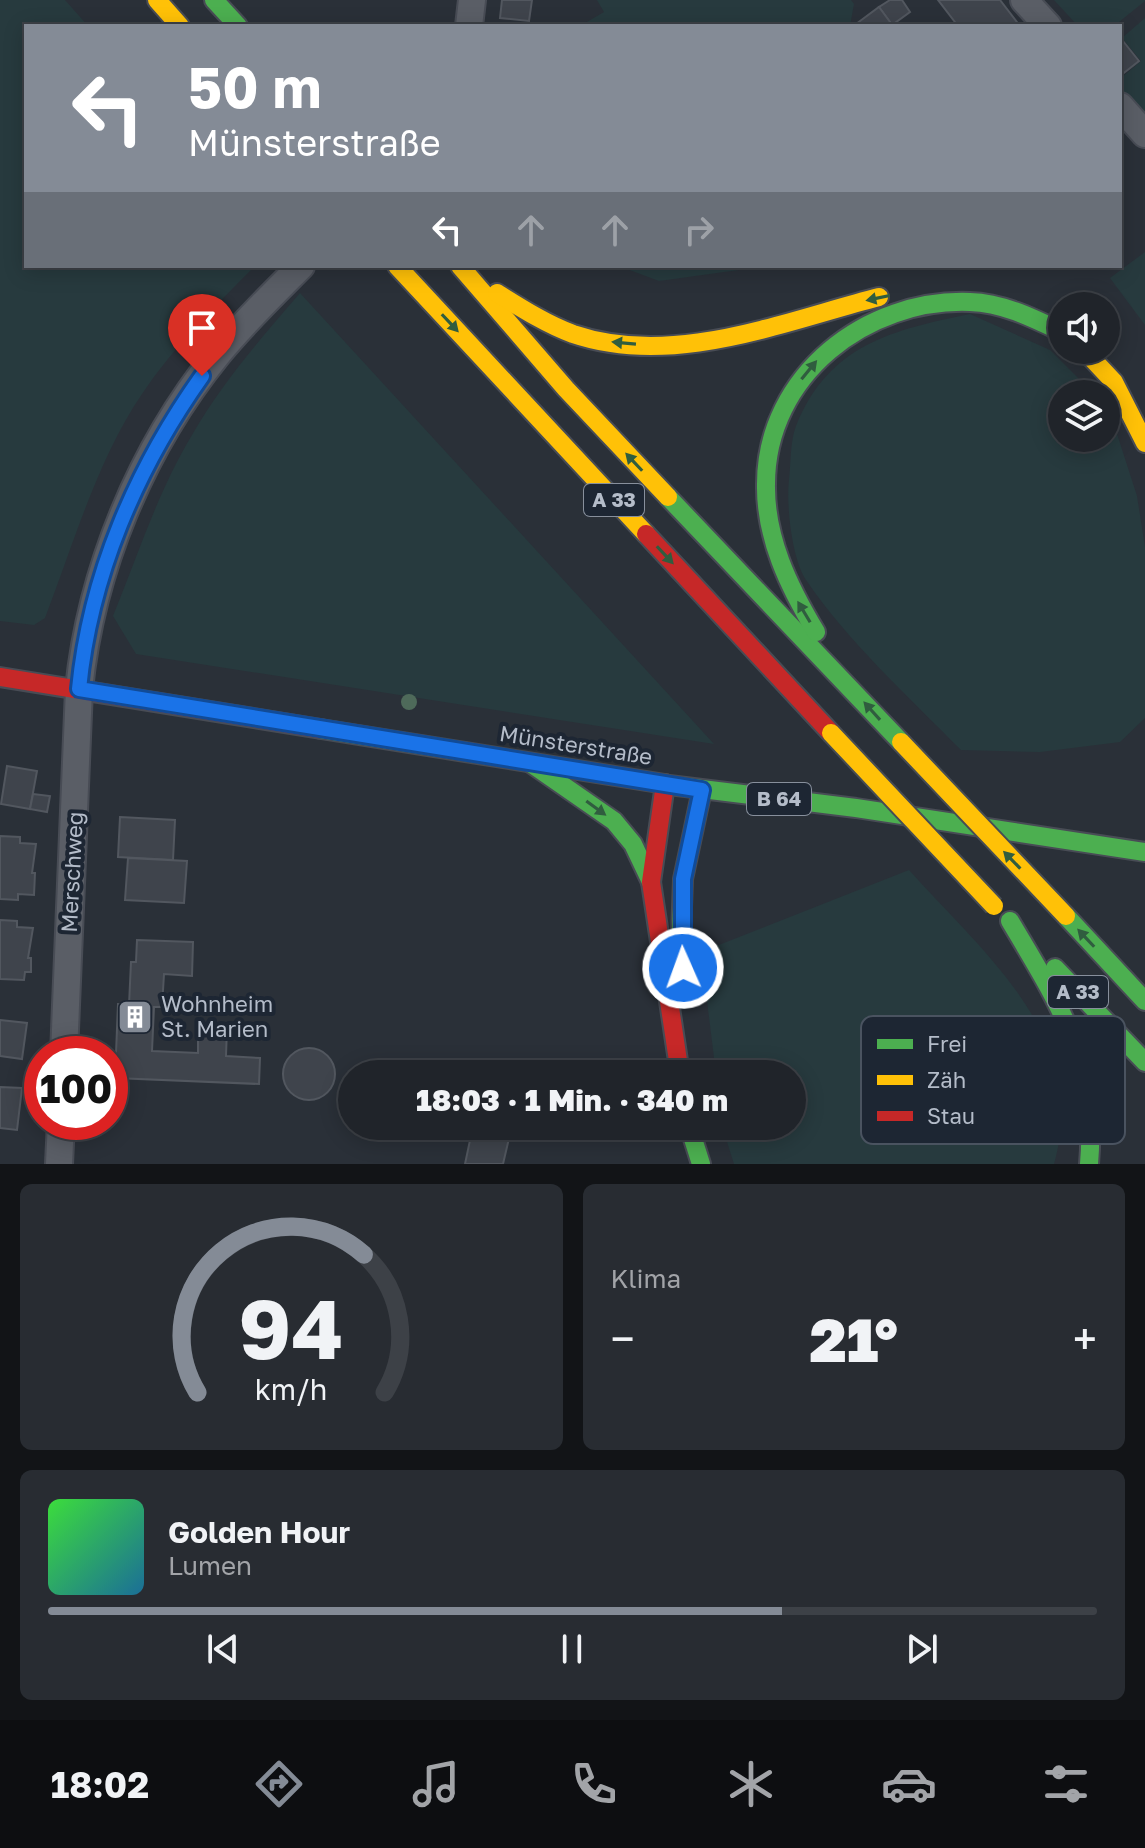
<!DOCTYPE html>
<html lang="de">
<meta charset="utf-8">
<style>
:root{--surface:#20242a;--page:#282c32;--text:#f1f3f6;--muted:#a2a4a8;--line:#3d4147;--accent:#848b96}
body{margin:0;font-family:"Golos Text",sans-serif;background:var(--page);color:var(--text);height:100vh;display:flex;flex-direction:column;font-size:30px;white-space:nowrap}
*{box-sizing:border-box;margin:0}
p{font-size:26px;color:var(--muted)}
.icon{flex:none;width:44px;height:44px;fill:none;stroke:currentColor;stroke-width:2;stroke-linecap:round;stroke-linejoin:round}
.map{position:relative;height:1164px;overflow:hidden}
.side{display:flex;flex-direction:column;gap:20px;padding:20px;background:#121417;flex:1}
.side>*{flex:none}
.guide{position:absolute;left:24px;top:24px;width:1098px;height:244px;border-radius:0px;box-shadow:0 4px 20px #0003,0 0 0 2px var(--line);background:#848b96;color:#fff;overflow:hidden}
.controls{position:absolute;left:1048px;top:292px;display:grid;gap:16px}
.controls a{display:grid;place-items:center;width:72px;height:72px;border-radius:50%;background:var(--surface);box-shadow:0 4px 20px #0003,0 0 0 2px var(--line);font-size:40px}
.speed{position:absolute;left:24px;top:1036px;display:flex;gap:16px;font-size:40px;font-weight:700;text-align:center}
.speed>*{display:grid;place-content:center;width:104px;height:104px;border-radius:50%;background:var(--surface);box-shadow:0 4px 20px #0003,0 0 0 2px var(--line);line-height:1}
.speed .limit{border:12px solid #d22;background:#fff;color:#111}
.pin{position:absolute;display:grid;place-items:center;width:68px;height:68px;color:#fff;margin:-82px -34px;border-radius:50% 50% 50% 0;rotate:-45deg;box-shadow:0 0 8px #0007}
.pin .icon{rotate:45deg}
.me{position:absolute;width:88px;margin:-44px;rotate:358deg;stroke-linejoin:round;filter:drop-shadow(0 0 6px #0008)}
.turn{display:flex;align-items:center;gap:28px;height:168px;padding:0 32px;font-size:36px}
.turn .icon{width:104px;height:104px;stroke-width:2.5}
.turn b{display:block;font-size:56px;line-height:68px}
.lanes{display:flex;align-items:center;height:76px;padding:0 32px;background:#0003;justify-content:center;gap:40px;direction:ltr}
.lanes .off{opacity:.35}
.big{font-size:60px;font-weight:800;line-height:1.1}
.side .widget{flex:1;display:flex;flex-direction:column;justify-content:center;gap:12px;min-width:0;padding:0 28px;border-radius:12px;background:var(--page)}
.side .dial{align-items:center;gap:0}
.dial svg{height:208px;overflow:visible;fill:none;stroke:var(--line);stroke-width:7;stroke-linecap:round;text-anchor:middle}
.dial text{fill:var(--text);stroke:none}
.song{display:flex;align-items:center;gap:24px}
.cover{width:96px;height:96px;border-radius:12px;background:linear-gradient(135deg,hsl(120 70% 55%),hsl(200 70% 35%))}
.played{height:8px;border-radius:4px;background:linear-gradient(90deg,var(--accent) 70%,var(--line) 70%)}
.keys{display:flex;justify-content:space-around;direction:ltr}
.heat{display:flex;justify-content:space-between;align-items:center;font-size:44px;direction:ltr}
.side .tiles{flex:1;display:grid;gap:20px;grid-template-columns:1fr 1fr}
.widget:last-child{grid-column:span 2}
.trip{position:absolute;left:338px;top:1060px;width:468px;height:80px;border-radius:40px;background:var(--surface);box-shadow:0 4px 20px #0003,0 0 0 2px var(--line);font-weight:800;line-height:80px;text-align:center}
.tab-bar{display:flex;height:128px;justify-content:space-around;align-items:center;background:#0d0e11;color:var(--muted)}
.tab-bar .icon{width:56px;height:56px}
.tab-bar .active{color:var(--accent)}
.tab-bar b{font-size:36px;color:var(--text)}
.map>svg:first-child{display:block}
.green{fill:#273a3e}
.building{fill:#3f444c;stroke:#52575f;stroke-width:2}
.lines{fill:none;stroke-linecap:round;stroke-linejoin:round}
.street-casing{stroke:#484c55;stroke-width:30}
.fast-casing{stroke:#484c55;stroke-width:22}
.slow-casing{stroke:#484c55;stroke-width:22}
.jam-casing{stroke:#484c55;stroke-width:22}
.street{stroke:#5a5e66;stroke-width:26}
.fast{stroke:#4caf50;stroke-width:18}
.slow{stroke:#ffc107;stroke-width:18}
.jam{stroke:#c62828;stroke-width:18}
.slow-bridge-casing{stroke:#474c53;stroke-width:22;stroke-linecap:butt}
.slow-bridge{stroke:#ffc107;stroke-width:18}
.tree{fill:#4e6a5a}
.oneway{fill:#305d3f}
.route-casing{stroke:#114b97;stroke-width:20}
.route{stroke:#1a73e8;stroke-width:14}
.labels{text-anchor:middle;stroke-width:8;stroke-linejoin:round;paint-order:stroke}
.shield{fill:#1d2633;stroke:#878f9c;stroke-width:2}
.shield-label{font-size:20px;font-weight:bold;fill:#b4bcc9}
.street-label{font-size:22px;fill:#b4bcc9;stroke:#1d2633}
.poi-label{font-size:22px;fill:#b4bcc9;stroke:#1d2633;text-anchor:start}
.key{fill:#1d2633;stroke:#4a5360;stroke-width:2}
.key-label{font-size:22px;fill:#b4bcc9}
</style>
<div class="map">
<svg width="1145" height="1164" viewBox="0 0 1145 1164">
<rect width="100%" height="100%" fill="#2a3038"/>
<g class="green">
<path d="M0 0H65L88 26H26V266H255C215 306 174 346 142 394 98 458 73 545 45 618L34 625 0 621Z"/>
<path d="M597 0H851L854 4 850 26H580L604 12Z"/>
<path d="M1054 0H1145V1L1114 26H1078Z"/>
<path d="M1145 18V116L1120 90V79L1141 61 1122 38Z"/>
<path d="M1145 252V325L1110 278Z"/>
<path d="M619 266H767L659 281Z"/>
<path d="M300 293 714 744 136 654 113 616C138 555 158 491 192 435 222 383 261 338 300 293Z"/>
<path d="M970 314 1050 350 1094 394H1062V438H1106V406L1109 409 1137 496 1145 547V718L1120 742 1040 752 961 750C908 696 849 643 806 580 792 559 786 505 789 480 791 463 790 441 796 426 829 344 893 330 970 314Z"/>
<path d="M909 870C985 955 1090 1037 1054 1164H734L722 1126H792V1074H716L701 952Z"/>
</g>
<g class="building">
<path d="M502 0H532L529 21 500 18Z"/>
<path d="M890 0H902L910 12 892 25 879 7Z"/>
<path d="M938 0H1000L1020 26H958Z"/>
<path d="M879 7 893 26H857L856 24Z"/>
<path d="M1123 41 1139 61 1120 76V44Z"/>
<path d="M7 766 37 771 30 809 1 804Z"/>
<path d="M33 794 50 796 47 812 30 809Z"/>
<path d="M120 817 175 820 173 860 118 857Z"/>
<path d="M0 836 20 837V843L36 844 32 873H35L34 895 18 894V900L0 899Z"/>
<path d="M128 858 187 861 184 903 125 900Z"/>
<path d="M0 920 17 921V927L33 928 28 958H31V972H25L24 980 0 979Z"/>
<path d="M137 940 193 942 192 976 164 974 162 1007H154L152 1051 198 1053V1027L227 1028 226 1056 260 1058 259 1084 115 1078 118 1004 129 1005 131 962H136Z"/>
<path d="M0 1020 27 1023 22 1059 0 1056Z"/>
<circle cx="309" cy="1074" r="26"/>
<path d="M0 1087 22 1088 17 1130 0 1128Z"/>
<path d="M473 1126 510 1134 503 1164H465Z"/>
</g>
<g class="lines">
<g class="street-casing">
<g id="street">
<path d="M1024 0 1048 26"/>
<path d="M469 26 472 0"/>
<path d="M1120 106 1145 134"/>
<path d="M64 1054 79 689C91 570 141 449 217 355 242 324 272 295 301 266"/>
<path d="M59 1164 61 1122"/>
</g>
</g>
<g class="fast-casing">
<g id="fast">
<path d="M214 0 238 26"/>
<path d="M668 497 901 742"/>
<path d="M816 632C789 587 765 538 766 484 766 375 867 298 970 302 1003 303 1033 318 1062 332"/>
<path d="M321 729 665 784"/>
<path d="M532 764 614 821 633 844 651 882"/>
<path d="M669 785 856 808 1145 852"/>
<path d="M1066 916 1145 1001"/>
<path d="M1010 921C1060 1005 1098 1063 1089 1164"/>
<path d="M681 936 683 879 702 790"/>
<path d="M1055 968 1145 1062"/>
<path d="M689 1126 701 1164"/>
</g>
</g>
<g class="slow-casing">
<g id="slow">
<path d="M157 0 180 26"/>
<path d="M397 266 646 534"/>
<path d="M460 266 566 389 668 497"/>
<path d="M497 293C521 308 546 324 573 334 673 368 782 322 879 297"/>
<path d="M1084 350 1114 382 1145 443"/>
</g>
</g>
<g class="jam-casing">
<g id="jam">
<path d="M646 534 831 733"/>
<path d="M0 677 321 729"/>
<path d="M665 784 651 882 680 1074"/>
</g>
</g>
<use href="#street" class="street"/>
<use href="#fast" class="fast"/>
<use href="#slow" class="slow"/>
<use href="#jam" class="jam"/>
<g class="slow-bridge-casing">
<g id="slow-bridge">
<path d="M831 733 994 906"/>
<path d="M901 742 1066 916"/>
</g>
</g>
<use href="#slow-bridge" class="slow-bridge"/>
</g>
<circle class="tree" cx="409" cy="702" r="8"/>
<defs><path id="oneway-solid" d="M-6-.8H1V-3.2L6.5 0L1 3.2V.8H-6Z" transform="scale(2)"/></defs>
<g class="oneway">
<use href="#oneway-solid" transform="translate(878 298) rotate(168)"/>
<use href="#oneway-solid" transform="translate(450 323) rotate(47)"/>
<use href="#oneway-solid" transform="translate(624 343) rotate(-175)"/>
<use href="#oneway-solid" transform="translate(809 370) rotate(-51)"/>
<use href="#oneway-solid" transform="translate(634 462) rotate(-133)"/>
<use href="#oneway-solid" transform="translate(665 555) rotate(47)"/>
<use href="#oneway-solid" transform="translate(804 612) rotate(-121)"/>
<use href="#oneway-solid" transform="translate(872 711) rotate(-132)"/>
<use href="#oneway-solid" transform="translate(596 808) rotate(36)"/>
<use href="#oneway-solid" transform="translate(1012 860) rotate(-134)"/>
<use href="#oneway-solid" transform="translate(1086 938) rotate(-133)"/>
</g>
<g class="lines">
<g class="route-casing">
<path id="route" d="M202 376C136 469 90 576 79 689L702 790 683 879V968"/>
</g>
<use href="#route" class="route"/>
</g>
<defs>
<g id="building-square" transform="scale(1.8)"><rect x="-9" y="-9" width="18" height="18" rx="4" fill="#848b96" stroke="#1d2633"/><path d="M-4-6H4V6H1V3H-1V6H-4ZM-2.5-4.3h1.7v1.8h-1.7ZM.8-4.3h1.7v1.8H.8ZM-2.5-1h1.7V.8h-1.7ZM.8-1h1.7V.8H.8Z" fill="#fff"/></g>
</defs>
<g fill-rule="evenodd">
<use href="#building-square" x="135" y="1017"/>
</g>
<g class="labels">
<g class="shield">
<rect x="584" y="484" width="60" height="32" rx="6"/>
<rect x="747" y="783" width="64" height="32" rx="6"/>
<rect x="1048" y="976" width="60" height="32" rx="6"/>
</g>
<g class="shield-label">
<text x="614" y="507">A 33</text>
<text x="779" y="806">B 64</text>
<text x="1078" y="999">A 33</text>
</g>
<g class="street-label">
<text transform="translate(576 745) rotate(9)" y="8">Münsterstraße</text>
<text transform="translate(72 872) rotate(-87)" y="8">Merschweg</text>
</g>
<g class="poi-label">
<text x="161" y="1012">Wohnheim<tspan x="161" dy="25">St. Marien</tspan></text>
</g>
</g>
<rect x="861" y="1016" width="264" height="128" rx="12" class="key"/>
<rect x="877" y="1039" width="36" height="10" fill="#4caf50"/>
<rect x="877" y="1075" width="36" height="10" fill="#ffc107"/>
<rect x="877" y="1111" width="36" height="10" fill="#c62828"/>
<g class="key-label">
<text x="927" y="1052">Frei</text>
<text x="927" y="1088">Zäh</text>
<text x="927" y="1124">Stau</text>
</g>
</svg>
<div class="controls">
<a><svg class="icon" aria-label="sound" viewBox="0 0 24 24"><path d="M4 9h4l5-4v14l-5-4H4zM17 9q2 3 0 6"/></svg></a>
<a><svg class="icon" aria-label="layers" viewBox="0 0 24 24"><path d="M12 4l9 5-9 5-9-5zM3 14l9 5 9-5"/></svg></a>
</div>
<div class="speed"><div class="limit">100</div></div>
<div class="pin" style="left:202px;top:376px;background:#d93025"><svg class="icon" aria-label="arrive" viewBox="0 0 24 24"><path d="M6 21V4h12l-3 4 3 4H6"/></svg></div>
<svg class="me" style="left:683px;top:968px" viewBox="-20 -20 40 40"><circle r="17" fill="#1a73e8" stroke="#fff" stroke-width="3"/><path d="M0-11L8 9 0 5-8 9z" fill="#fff"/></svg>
<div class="trip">18:03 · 1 Min. · 340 m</div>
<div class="guide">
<div class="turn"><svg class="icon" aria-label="left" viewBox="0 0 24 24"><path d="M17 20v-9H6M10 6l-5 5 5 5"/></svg><div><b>50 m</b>Münsterstraße</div></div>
<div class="lanes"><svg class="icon" aria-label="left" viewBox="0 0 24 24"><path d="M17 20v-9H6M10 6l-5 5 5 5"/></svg><svg class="icon off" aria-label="ahead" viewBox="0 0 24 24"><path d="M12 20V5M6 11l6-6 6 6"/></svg><svg class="icon off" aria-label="ahead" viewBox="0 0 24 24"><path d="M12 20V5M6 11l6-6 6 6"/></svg><svg class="icon off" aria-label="right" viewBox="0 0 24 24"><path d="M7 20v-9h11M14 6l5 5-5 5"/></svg></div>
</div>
</div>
<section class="side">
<div class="tiles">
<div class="widget dial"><svg viewBox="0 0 100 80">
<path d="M14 69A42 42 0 1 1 86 69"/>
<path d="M14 69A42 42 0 0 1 78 16" stroke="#848b96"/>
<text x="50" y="56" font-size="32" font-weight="700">94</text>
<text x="50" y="72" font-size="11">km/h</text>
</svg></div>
<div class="widget"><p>Klima</p>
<div class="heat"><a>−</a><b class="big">21°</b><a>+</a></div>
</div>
<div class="widget">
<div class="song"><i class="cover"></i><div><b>Golden Hour</b><p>Lumen</p></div></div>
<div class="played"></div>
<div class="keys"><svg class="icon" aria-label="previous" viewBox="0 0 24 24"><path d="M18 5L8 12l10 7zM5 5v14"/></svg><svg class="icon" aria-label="pause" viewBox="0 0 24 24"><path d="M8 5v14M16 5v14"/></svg><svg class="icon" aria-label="next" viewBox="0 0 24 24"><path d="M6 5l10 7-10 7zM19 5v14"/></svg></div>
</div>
</div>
</section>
<nav class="tab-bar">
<b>18:02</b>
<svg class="icon active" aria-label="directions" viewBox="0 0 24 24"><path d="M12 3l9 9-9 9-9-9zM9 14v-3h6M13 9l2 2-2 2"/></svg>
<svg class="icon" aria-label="music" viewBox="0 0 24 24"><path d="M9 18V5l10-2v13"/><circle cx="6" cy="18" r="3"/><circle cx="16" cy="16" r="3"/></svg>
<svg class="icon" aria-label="phone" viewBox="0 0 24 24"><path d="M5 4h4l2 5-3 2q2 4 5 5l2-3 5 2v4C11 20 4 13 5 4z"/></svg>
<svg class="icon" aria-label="climate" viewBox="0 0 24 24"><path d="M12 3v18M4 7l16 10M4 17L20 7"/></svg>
<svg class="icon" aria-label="car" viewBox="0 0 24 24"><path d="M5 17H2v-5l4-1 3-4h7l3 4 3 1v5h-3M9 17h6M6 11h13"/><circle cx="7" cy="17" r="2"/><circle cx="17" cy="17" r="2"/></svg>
<svg class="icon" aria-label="filters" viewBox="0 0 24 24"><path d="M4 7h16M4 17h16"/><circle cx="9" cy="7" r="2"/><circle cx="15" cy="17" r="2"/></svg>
</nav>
